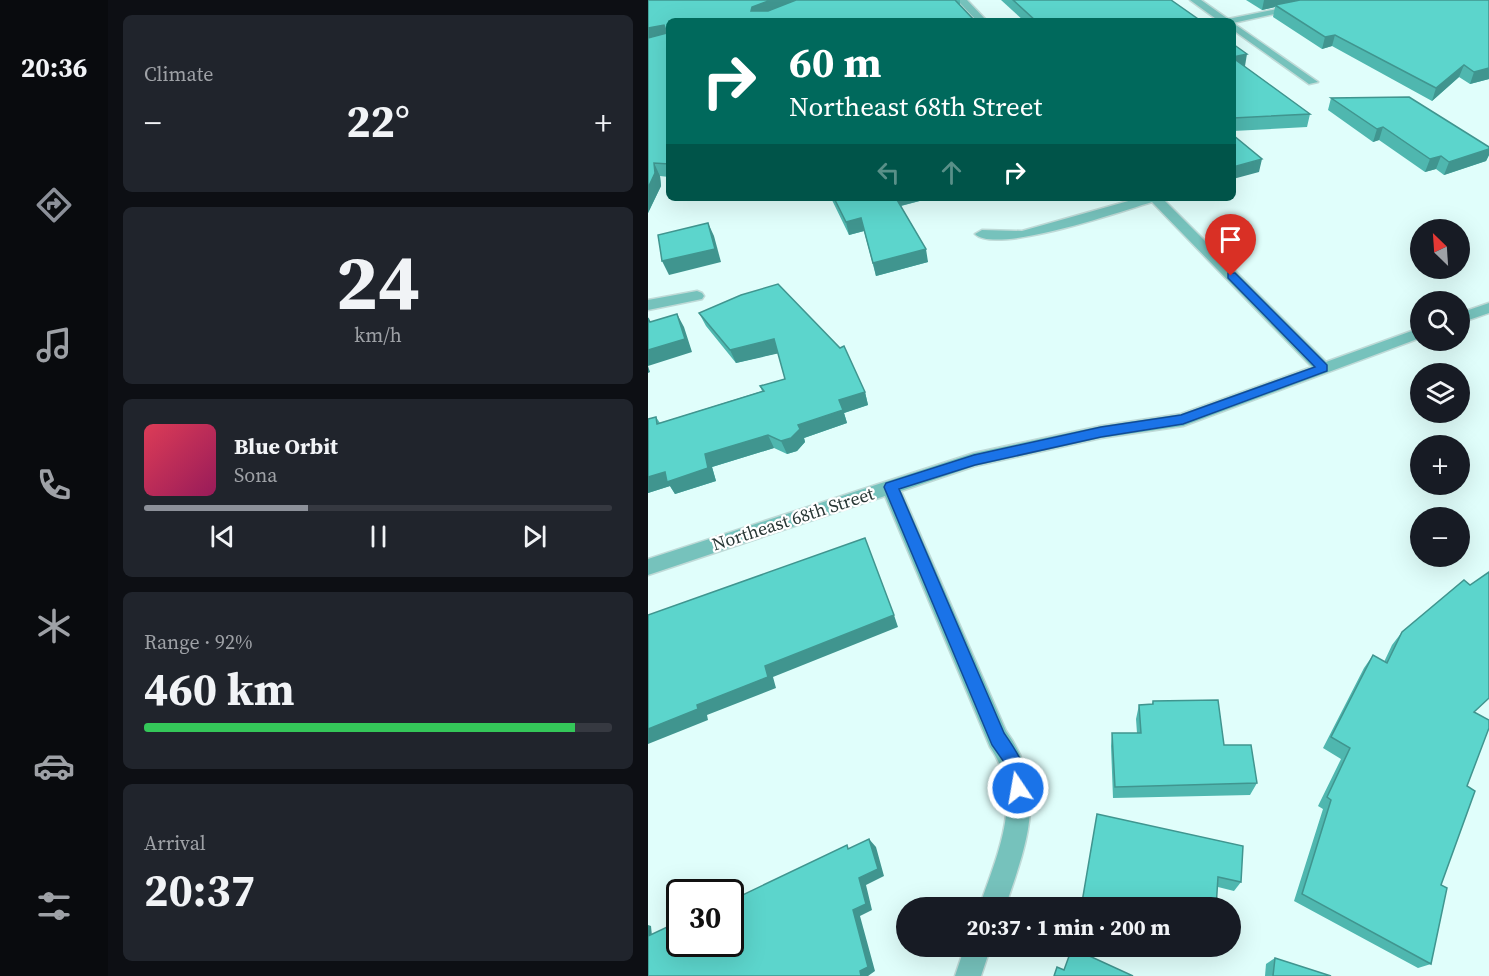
<!DOCTYPE html>
<meta charset="utf-8">
<style>
:root{--surface:#171b24;--page:#20242c;--text:#f1f3f6;--muted:#9ea1a6;--line:#363941;--accent:#8c9099}
body{margin:0;font-family:"Source Serif 4",serif;background:var(--page);color:var(--text);height:100vh;display:flex;flex-direction:column;font-size:22px;white-space:nowrap}
*{box-sizing:border-box;margin:0}
p{font-size:20px;color:var(--muted)}
.icon{flex:none;width:33px;height:33px;fill:none;stroke:currentColor;stroke-width:2;stroke-linecap:round;stroke-linejoin:round}
.map{position:relative;flex:1;overflow:hidden}
.details{display:flex;flex-direction:column;gap:15px;padding:15px;background:#0d0f14;width:540px}
.details>*{flex:none}
.top-card{position:absolute;left:18px;top:18px;width:570px;height:183px;border-radius:9px;box-shadow:0 6px 24px #0002;background:#00695c;color:#fff;overflow:hidden}
.needle{width:39px;rotate:335deg}
.controls{position:absolute;left:762px;top:219px;display:grid;gap:12px}
.controls a{display:grid;place-items:center;width:60px;height:60px;border-radius:50%;background:var(--surface);box-shadow:0 6px 24px #0002;font-size:30px}
.speed{position:absolute;left:18px;top:879px;display:flex;gap:12px;font-size:30px;font-weight:700;text-align:center}
.speed>*{display:grid;place-content:center;width:78px;height:78px;border-radius:50%;background:var(--surface);box-shadow:0 6px 24px #0002;line-height:1}
.speed .limit{border:3px solid #111;border-radius:9px;background:#fff;color:#111}
.pin{position:absolute;display:grid;place-items:center;width:51px;height:51px;color:#fff;margin:-62px -26px;border-radius:50% 50% 50% 0;rotate:-45deg;box-shadow:0 0 6px #0007}
.pin .icon{rotate:45deg}
.me{position:absolute;width:66px;margin:-33px;rotate:348deg;stroke-linejoin:round;filter:drop-shadow(0 0 4px #0008)}
.turn{display:flex;align-items:center;gap:21px;height:126px;padding:0 24px;font-size:27px}
.turn .icon{width:78px;height:78px;stroke-width:2.5}
.turn b{display:block;font-size:42px;line-height:51px}
.lanes{display:flex;align-items:center;height:57px;padding:0 24px;background:#0003;justify-content:center;gap:30px;direction:ltr}
.lanes .off{opacity:.35}
.big{font-size:45px;font-weight:700;line-height:1.1}
.details .tile{flex:1;display:flex;flex-direction:column;justify-content:center;gap:9px;min-width:0;padding:0 21px;border-radius:9px;background:var(--page)}
.details .dial{align-items:center;gap:0}
.dial b{font-size:78px;line-height:1}
.song{display:flex;align-items:center;gap:18px}
.cover{width:72px;height:72px;border-radius:9px;background:linear-gradient(135deg,hsl(350 70% 55%),hsl(330 70% 35%))}
.played{height:6px;border-radius:3px;background:linear-gradient(90deg,var(--accent) 35%,var(--line) 35%)}
.keys{display:flex;justify-content:space-around;direction:ltr}
.heat{display:flex;justify-content:space-between;align-items:center;font-size:33px;direction:ltr}
.charge{height:9px;border-radius:4px;background:linear-gradient(90deg,#34c759 92%,var(--line) 0)}
.trip{position:absolute;left:248px;top:897px;width:345px;height:60px;border-radius:30px;background:var(--surface);box-shadow:0 6px 24px #0002;font-weight:700;line-height:60px;text-align:center}
main{display:flex;flex:1;min-height:0}
.tab-bar{display:flex;flex-direction:column;width:108px;justify-content:space-around;align-items:center;background:#090b0e;color:var(--muted)}
.tab-bar .icon{width:42px;height:42px}
.tab-bar .selected{color:var(--accent)}
.tab-bar b{font-size:27px;color:var(--text)}
.map>svg:first-child{display:block}
.lines{fill:none;stroke-linecap:round;stroke-linejoin:round}
.minor-casing{stroke:#bfdad7;stroke-width:3}
.minor{fill:#76c2bc;fill-rule:evenodd}
.wall{fill:#4fb7af}
.shaded-wall{fill:#40958f}
.building{fill:#5cd5cc;stroke:#40958f;stroke-width:1.5}
.route{fill:#1a73e8;stroke:#114b97;stroke-width:1.5}
.labels{text-anchor:middle;stroke-width:4.5;stroke-linejoin:round;paint-order:stroke}
.street-label{font-size:18px;fill:#273634;stroke:#fff}
</style>
<main>
<nav class="tab-bar">
<b>20:36</b>
<svg class="icon selected" aria-label="directions" viewBox="0 0 24 24"><path d="M12 3l9 9-9 9-9-9zM9 14v-3h6M13 9l2 2-2 2"/></svg>
<svg class="icon" aria-label="music" viewBox="0 0 24 24"><path d="M9 18V5l10-2v13"/><circle cx="6" cy="18" r="3"/><circle cx="16" cy="16" r="3"/></svg>
<svg class="icon" aria-label="phone" viewBox="0 0 24 24"><path d="M5 4h4l2 5-3 2q2 4 5 5l2-3 5 2v4C11 20 4 13 5 4z"/></svg>
<svg class="icon" aria-label="climate" viewBox="0 0 24 24"><path d="M12 3v18M4 7l16 10M4 17L20 7"/></svg>
<svg class="icon" aria-label="car" viewBox="0 0 24 24"><path d="M5 17H2v-5l4-1 3-4h7l3 4 3 1v5h-3M9 17h6M6 11h13"/><circle cx="7" cy="17" r="2"/><circle cx="17" cy="17" r="2"/></svg>
<svg class="icon" aria-label="filters" viewBox="0 0 24 24"><path d="M4 7h16M4 17h16"/><circle cx="9" cy="7" r="2"/><circle cx="15" cy="17" r="2"/></svg>
</nav>
<section class="details">
<div class="tile"><p>Climate</p>
<div class="heat"><a>−</a><b class="big">22°</b><a>+</a></div>
</div>
<div class="tile dial"><b>24</b><p>km/h</p></div>
<div class="tile">
<div class="song"><i class="cover"></i><div><b>Blue Orbit</b><p>Sona</p></div></div>
<div class="played"></div>
<div class="keys"><svg class="icon" aria-label="previous" viewBox="0 0 24 24"><path d="M18 5L8 12l10 7zM5 5v14"/></svg><svg class="icon" aria-label="pause" viewBox="0 0 24 24"><path d="M8 5v14M16 5v14"/></svg><svg class="icon" aria-label="next" viewBox="0 0 24 24"><path d="M6 5l10 7-10 7zM19 5v14"/></svg></div>
</div>
<div class="tile"><p>Range · 92%</p><b class="big">460 km</b><div class="charge"></div></div>
<div class="tile"><p>Arrival</p><b class="big">20:37</b></div>
</section>
<div class="map">
<svg width="841" height="976" viewBox="0 0 841 976">
<rect width="100%" height="100%" fill="#e0fefb"/>
<g class="lines">
<g class="minor-casing">
<g id="minor">
<path d="M309 0H319L339 21H329Z"/>
<path d="M542 0H553L580 19 673 0H691L585 23 670 82 661 84 585 30V21H571Z"/>
<path d="M491 198H514L678 362 772 328V338L535 426 453 438 327 466 253 491 358 731C401 790 378 845 357 908H331C349 855 377 797 342 747L237 496 0 575V559L326 453 453 426 533 414 664 367 504 202C474 211 348 255 327 234L334 230 374 231Z"/>
<path d="M49 291 54 293 56 296 54 299 0 310V300Z"/>
<path d="M841 303V313L812 323V313Z"/>
<path d="M317 946H343L333 976H307Z"/>
</g>
</g>
<use href="#minor" class="minor"/>
</g>
<g class="wall">
<path d="M0 0H312V5L21 21V177L12 176 13 186 0 213Z"/>
<path d="M353 0H523L553 21H376Z"/>
<path d="M598 0H841V79L822 84 811 77 784 101 684 46 674 49 625 17 627 7 614 10Z"/>
<path d="M585 44 596 66 662 114 659 127 585 131Z"/>
<path d="M683 98 841 147V155L838 161 796 175 788 169 777 172 731 140 725 142 680 110Z"/>
<path d="M183 198H283L253 206 280 262 228 276 216 231 201 235Z"/>
<path d="M51 313 217 392 220 405 196 413 199 423 156 438 157 442 149 451 139 454 126 448 64 467 68 481 27 494 22 486 0 493V419L8 417 12 423 114 391 112 386 137 379 130 353 88 363 58 326Z"/>
<path d="M822 585 826 712 819 786 793 885 783 964 770 968 646 901 675 809 670 806 693 759 675 748 716 668 725 655 736 662 744 645 754 632Z"/>
<path d="M505 701 576 745 609 783 602 795 465 798 463 746 464 733H489L488 719 491 705 504 704Z"/>
<path d="M449 814 593 882 586 891 570 887Z"/>
<path d="M515 946H566L565 951 559 957Z"/>
<path d="M627 958 683 976H617L618 964Z"/>
</g>
<g class="shaded-wall">
<path d="M123 0H157L107 19 103 11 104 7Z"/>
<path d="M616 0H662L627 5V7L614 10Z"/>
<path d="M16 25 21 37 0 41V28Z"/>
<path d="M687 35 684 46 674 49 677 37Z"/>
<path d="M599 54 597 66 585 68V57Z"/>
<path d="M816 65 811 77 784 101 788 88Z"/>
<path d="M841 68V79L822 84 826 72Z"/>
<path d="M735 127 731 140 725 142 729 129Z"/>
<path d="M841 149V155L838 161 796 175 801 162Z"/>
<path d="M793 156 788 169 777 172 782 159Z"/>
<path d="M614 159 611 172 585 179V167Z"/>
<path d="M6 163 12 176 13 186 0 213V188Z"/>
<path d="M247 198H283L248 207Z"/>
<path d="M213 218 216 231 201 235 198 222Z"/>
<path d="M60 223 66 236 73 262 21 275 14 261Z"/>
<path d="M278 249 280 262 228 276 225 263Z"/>
<path d="M29 314 36 327 44 352 0 366 2 372 0 373V350Z"/>
<path d="M126 339 132 353 88 363 82 350Z"/>
<path d="M217 392 220 405 196 413 199 423 156 438 157 442 149 451 139 454 133 441 150 425 191 400Z"/>
<path d="M120 435 126 448 64 467 68 481 27 494 22 486 0 493V477L57 454Z"/>
<path d="M246 615 250 627 125 677 128 688 59 715 60 720 0 744V729L49 705 117 666Z"/>
<path d="M221 839 228 847 236 876 218 885 224 910 212 916 227 971 220 976H213L205 910 211 878Z"/>
<path d="M0 925 3 926 5 946 0 944Z"/>
</g>
<g class="building">
<path d="M0 0H123L104 7 103 11H120L148 0H307L327 21H21V164L6 163 7 173 0 188V38L19 33 16 25 0 28Z"/>
<path d="M365 0H523L553 21H388Z"/>
<path d="M652 0H841V68L826 72 816 65 788 88 687 35 677 37 627 5Z"/>
<path d="M585 44 599 54 585 57Z"/>
<path d="M585 58 662 114 585 118Z"/>
<path d="M761 97 841 147V149L801 162 793 156 782 159 735 127 729 129 683 98Z"/>
<path d="M585 135 614 159 585 167Z"/>
<path d="M186 198H248L278 249 225 263 213 218 198 222Z"/>
<path d="M60 223 67 249 14 261 10 235Z"/>
<path d="M130 284 192 348 196 346 217 392 191 400 195 410 150 425 152 429 143 438 133 441 120 435 57 454 60 468 19 482 17 472 0 477V419L8 417 9 424 116 391 112 386 137 379 126 339 82 350 51 313 93 295Z"/>
<path d="M29 314 37 339 0 350V318L2 322Z"/>
<path d="M217 538 246 615 117 666 120 677 49 705 50 709 0 729V615Z"/>
<path d="M841 572V698L826 712 841 720V728L819 786 827 791 793 885 799 888 783 964 654 894 683 800 679 797 702 748 683 737 725 655 739 663 754 632 816 580 822 585Z"/>
<path d="M570 700 576 745H603L609 783 467 787 464 733H493L491 705 505 704V701Z"/>
<path d="M449 814 595 846 593 882 570 877 568 908H433Z"/>
<path d="M221 839 230 869 211 878 218 904 205 910 220 967 212 971 213 976H0V936L32 921V944H82V901L199 845 200 849Z"/>
<path d="M546 946H566L565 951Z"/>
<path d="M424 948 485 976H406L409 967 416 970Z"/>
<path d="M627 958 683 976H625Z"/>
</g>
<path class="route" d="M580 273H587L679 365V371L535 424 453 437 327 465 251 489 356 733C367 749 385 774 377 795L370 797 364 795 356 762 344 745 236 487 238 483 326 455 453 427 533 415 667 367 580 278Z"/>
<g class="labels">
<g class="street-label">
<text transform="translate(145 519) rotate(-18)" y="6">Northeast 68th Street</text>
</g>
</g>
</svg>
<div class="controls">
<a><svg class="needle" viewBox="-14 -14 28 28"><path d="M0-13l5 13h-10z" fill="#e53935"/><path d="M0 13l5-13h-10z" fill="#9ea1a6"/></svg></a>
<a><svg class="icon" aria-label="search" viewBox="0 0 24 24"><circle cx="10" cy="10" r="6"/><path d="M15 15l6 6"/></svg></a>
<a><svg class="icon" aria-label="layers" viewBox="0 0 24 24"><path d="M12 4l9 5-9 5-9-5zM3 14l9 5 9-5"/></svg></a>
<a>+</a>
<a>−</a>
</div>
<div class="speed"><div class="limit">30</div></div>
<div class="pin" style="left:583px;top:276px;background:#d93025"><svg class="icon" aria-label="arrive" viewBox="0 0 24 24"><path d="M6 21V4h12l-3 4 3 4H6"/></svg></div>
<svg class="me" style="left:370px;top:788px" viewBox="-20 -20 40 40"><circle r="17" fill="#1a73e8" stroke="#fff" stroke-width="3"/><path d="M0-11L8 9 0 5-8 9z" fill="#fff"/></svg>
<div class="trip">20:37 · 1 min · 200 m</div>
<div class="top-card">
<div class="turn"><svg class="icon" aria-label="right" viewBox="0 0 24 24"><path d="M7 20v-9h11M14 6l5 5-5 5"/></svg><div><b>60 m</b>Northeast 68th Street</div></div>
<div class="lanes"><svg class="icon off" aria-label="left" viewBox="0 0 24 24"><path d="M17 20v-9H6M10 6l-5 5 5 5"/></svg><svg class="icon off" aria-label="ahead" viewBox="0 0 24 24"><path d="M12 20V5M6 11l6-6 6 6"/></svg><svg class="icon" aria-label="right" viewBox="0 0 24 24"><path d="M7 20v-9h11M14 6l5 5-5 5"/></svg></div>
</div>
</div>
</main>
